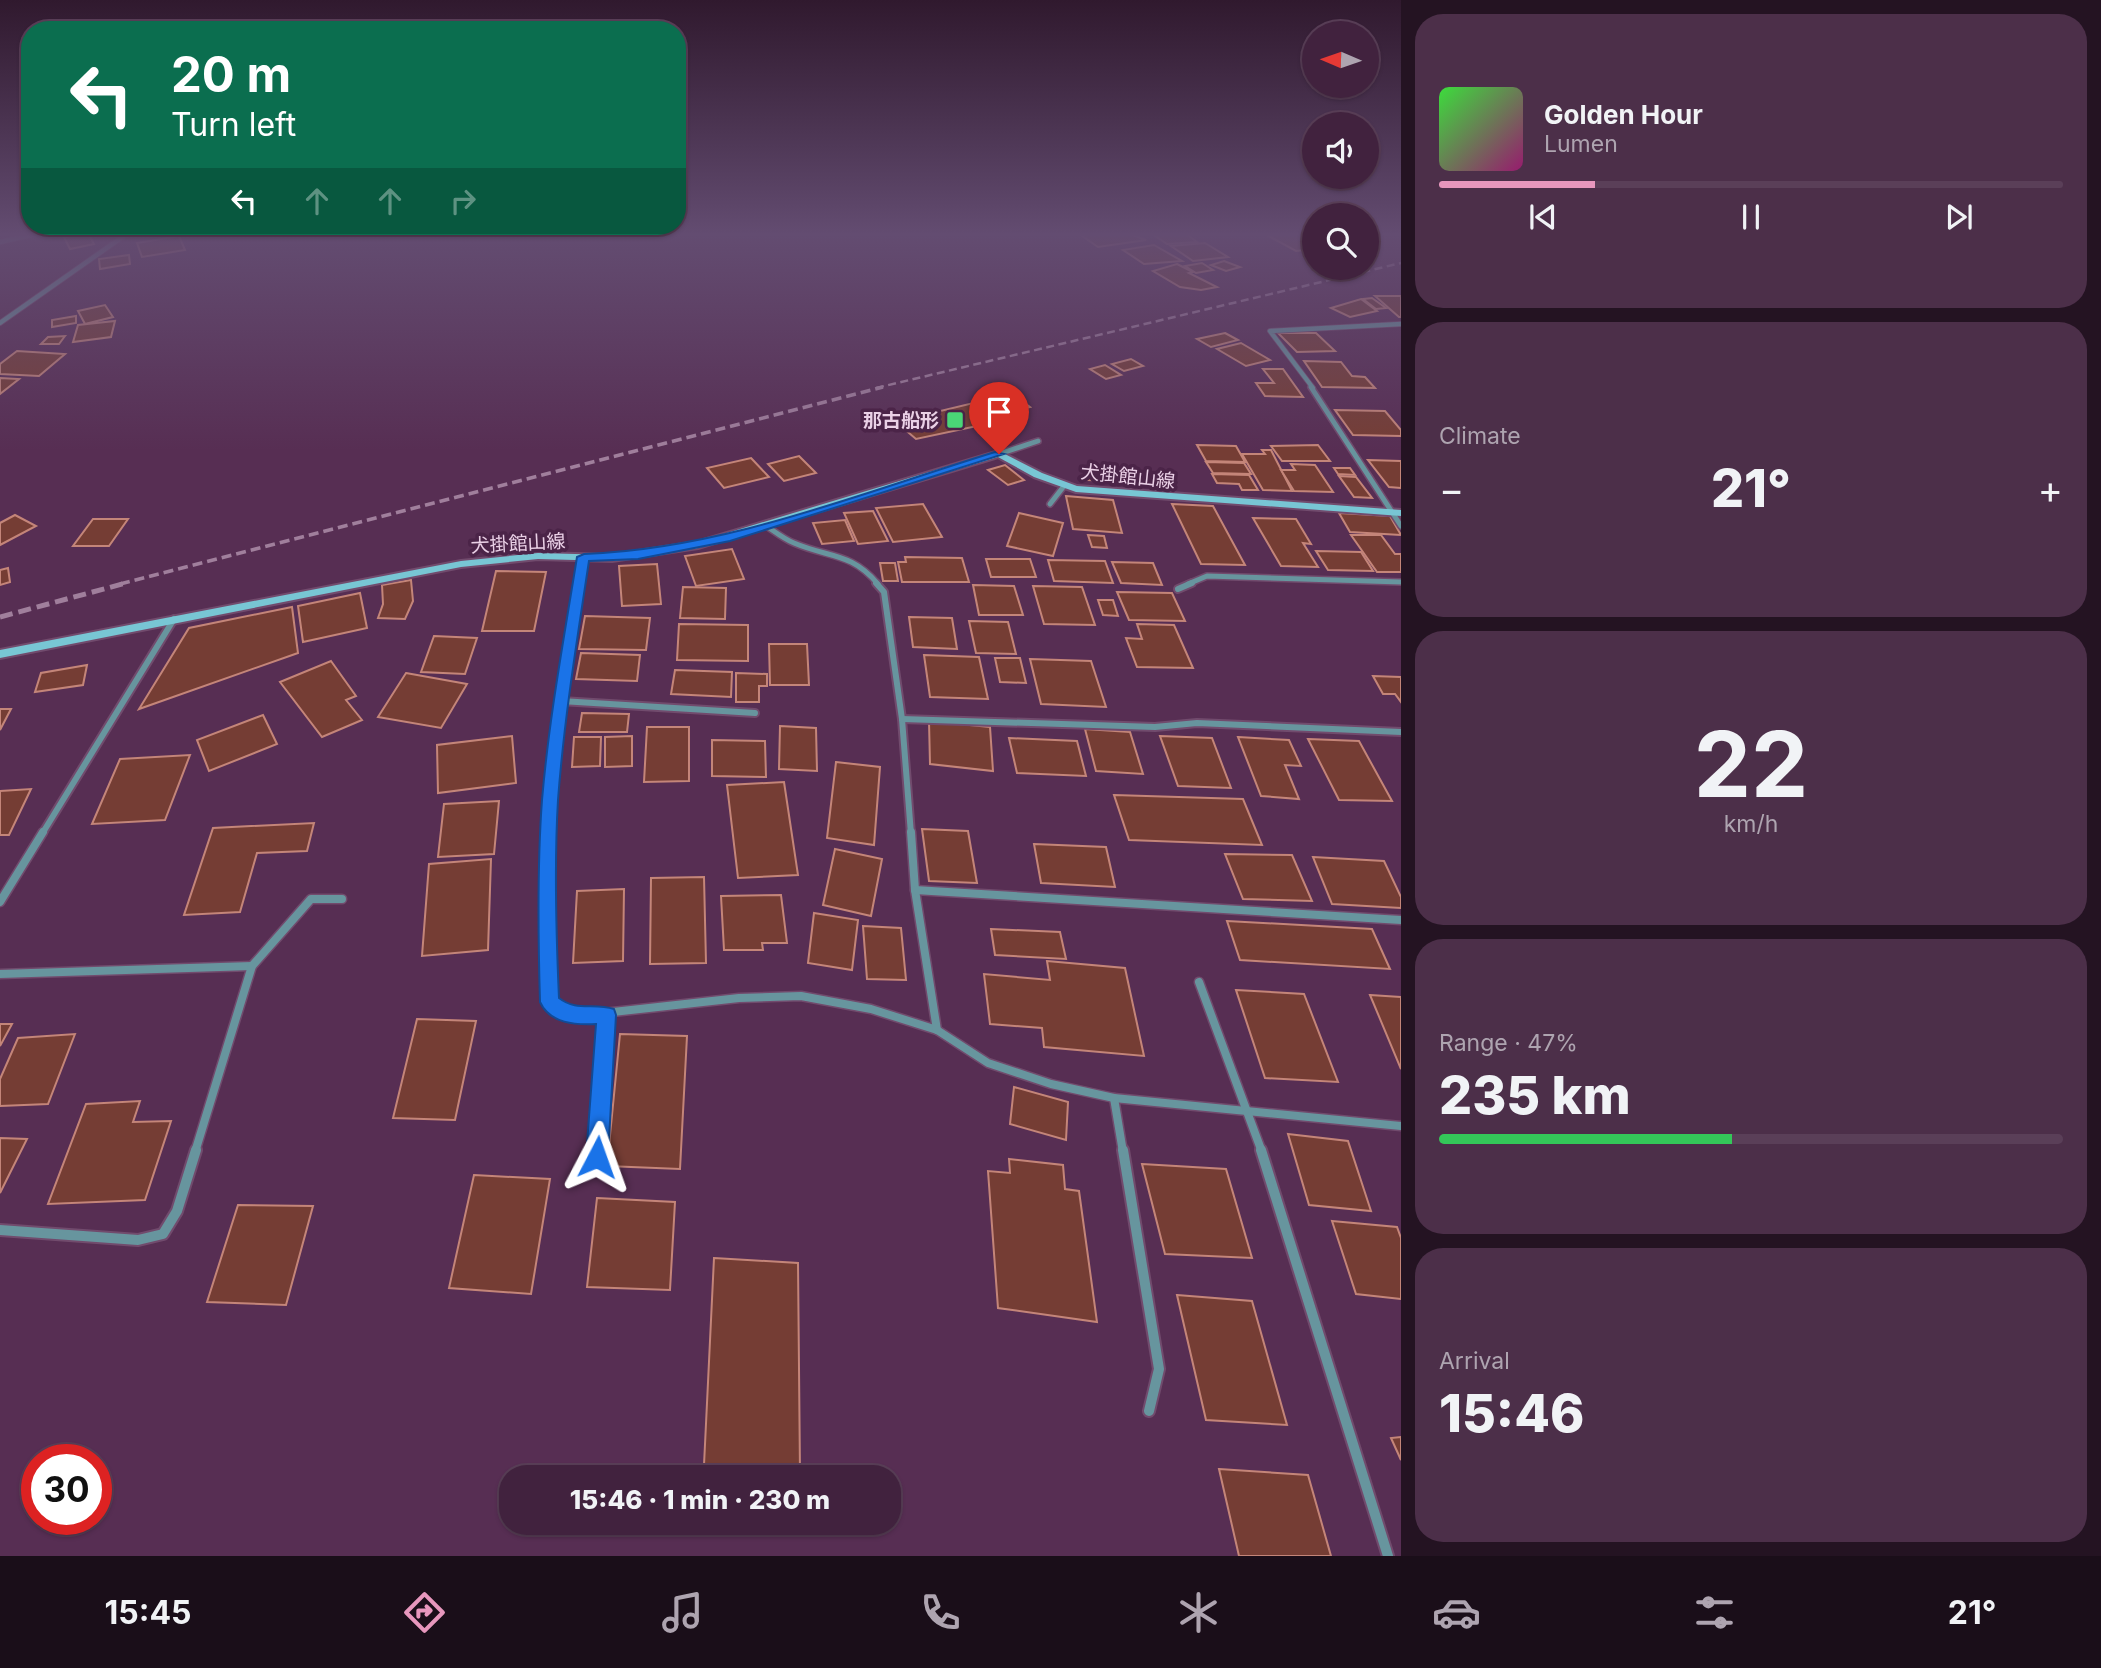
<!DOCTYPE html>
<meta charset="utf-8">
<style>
:root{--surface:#41223e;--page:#4c2f49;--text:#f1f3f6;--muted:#aea4b0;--line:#5a3f58;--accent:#e797bd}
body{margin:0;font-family:Inter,"Noto Sans JP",sans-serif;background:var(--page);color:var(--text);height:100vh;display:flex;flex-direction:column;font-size:26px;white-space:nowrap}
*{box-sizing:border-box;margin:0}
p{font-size:23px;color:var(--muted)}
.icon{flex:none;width:38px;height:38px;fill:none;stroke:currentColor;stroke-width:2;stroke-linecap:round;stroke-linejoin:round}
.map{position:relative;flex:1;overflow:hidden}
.drawer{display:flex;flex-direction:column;gap:14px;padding:14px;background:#241322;width:700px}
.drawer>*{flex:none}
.hud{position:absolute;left:21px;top:21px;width:665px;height:214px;border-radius:28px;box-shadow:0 2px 5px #0004,0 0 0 2px var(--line);background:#0b6e4f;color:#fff;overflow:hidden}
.needle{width:46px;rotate:272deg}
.fabs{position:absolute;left:1302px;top:21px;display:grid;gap:14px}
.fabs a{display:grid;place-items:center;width:77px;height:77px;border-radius:50%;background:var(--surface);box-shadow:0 2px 5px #0004,0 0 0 2px var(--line);font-size:35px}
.speed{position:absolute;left:21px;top:1444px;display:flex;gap:14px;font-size:35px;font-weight:700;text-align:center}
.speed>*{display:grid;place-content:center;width:91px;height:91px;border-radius:50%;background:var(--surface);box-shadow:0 2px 5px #0004,0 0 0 2px var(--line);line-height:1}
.speed .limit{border:10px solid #d22;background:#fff;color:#111}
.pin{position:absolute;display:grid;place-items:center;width:60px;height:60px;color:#fff;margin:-72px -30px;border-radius:50% 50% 50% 0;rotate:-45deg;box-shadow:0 0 7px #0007}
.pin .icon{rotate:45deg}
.me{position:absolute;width:77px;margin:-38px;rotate:4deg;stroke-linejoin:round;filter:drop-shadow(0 0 5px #0008)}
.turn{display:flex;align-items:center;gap:24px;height:147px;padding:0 35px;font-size:32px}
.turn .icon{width:91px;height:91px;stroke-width:2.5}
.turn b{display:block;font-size:49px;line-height:60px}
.lanes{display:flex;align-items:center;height:66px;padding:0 35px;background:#0003;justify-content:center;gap:35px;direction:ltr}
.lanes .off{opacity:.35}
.big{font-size:52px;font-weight:800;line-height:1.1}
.drawer .widget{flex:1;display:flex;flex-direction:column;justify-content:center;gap:10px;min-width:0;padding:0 24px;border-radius:28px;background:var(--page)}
.drawer .dial{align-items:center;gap:0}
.dial b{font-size:91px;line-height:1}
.song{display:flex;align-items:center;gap:21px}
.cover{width:84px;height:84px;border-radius:10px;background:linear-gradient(135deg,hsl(120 70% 55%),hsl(320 70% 35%))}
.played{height:7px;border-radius:4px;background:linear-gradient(90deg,var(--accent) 25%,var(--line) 25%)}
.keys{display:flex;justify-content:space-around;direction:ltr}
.heat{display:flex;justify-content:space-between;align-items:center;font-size:38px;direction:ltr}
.charge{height:10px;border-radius:5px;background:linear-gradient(90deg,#34c759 47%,var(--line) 0)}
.trip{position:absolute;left:499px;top:1465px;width:402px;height:70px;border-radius:28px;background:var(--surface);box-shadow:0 2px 5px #0004,0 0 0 2px var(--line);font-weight:800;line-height:70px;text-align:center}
.menu{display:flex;height:112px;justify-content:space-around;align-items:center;background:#1a0e19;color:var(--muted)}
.menu .icon{width:49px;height:49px}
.menu .current{color:var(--accent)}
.menu b{font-size:32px;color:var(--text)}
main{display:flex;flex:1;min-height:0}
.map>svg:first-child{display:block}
.building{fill:#753d34;stroke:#c48579;stroke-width:2}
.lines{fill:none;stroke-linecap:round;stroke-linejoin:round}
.minor-far4-casing{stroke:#714b6d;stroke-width:6}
.minor-far3-casing{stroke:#714b6d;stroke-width:8}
.minor-far2-casing{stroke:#714b6d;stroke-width:10}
.minor-far1-casing{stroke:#714b6d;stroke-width:11}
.minor-casing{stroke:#714b6d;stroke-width:14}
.secondary-casing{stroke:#714b6d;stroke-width:4}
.minor-far4{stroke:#67959e;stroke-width:4.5}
.minor-far3{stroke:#67959e;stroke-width:5}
.minor-far2{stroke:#67959e;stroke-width:6}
.minor-far1{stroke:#67959e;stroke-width:8}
.minor{stroke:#67959e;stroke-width:10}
.secondary{fill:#78c6d4;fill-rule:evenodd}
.rail-far2{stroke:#a07f9c;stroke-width:2.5;stroke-dasharray:8 4.5;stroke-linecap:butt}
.rail-far1{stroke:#a07f9c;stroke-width:3.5;stroke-dasharray:10 5;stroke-linecap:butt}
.rail{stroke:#a07f9c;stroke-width:5;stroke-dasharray:13 6;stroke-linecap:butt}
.route{fill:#1a73e8;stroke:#114b97;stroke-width:2}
.poi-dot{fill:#4ad677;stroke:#4b2448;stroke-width:2.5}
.labels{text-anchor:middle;stroke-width:7;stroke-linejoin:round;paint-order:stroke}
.far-poi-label{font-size:19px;font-weight:bold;fill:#ead0e6;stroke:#4b2448;text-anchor:end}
.far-street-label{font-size:19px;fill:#ead0e6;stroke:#4b2448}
</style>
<main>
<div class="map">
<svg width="1401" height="1556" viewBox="0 0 1401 1556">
<rect width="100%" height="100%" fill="#572e53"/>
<g class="building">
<path d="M88 233 94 244 70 249 64 237Z"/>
<path d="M1127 233 1146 240 1098 247 1081 235Z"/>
<path d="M1151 233H1185L1197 242 1167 244Z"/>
<path d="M1297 233 1314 239V249L1296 251 1265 234Z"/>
<path d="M179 236 185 250 142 257 137 243Z"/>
<path d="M1205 243 1228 257 1193 261 1171 246Z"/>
<path d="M1154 245 1182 261 1144 264 1123 250Z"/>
<path d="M129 255 130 264 100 269 99 259Z"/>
<path d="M1224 261 1240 267 1226 271 1211 265Z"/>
<path d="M1202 263 1213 270 1196 273 1185 266Z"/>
<path d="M1177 264 1193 272 1189 273 1217 287 1201 290 1180 287 1153 271Z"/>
<path d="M1375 296H1401V317H1399Z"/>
<path d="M1372 298 1386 308 1376 309 1363 299Z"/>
<path d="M1361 299 1377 311 1350 317 1331 308Z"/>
<path d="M105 305 113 317 85 324 78 311Z"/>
<path d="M76 316V323L52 327V320Z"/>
<path d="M115 321 111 337 73 342 78 325Z"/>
<path d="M1225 333 1238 340 1211 347 1197 339Z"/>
<path d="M1278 333H1316L1335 351 1297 352Z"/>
<path d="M65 336 59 344H41L48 337Z"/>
<path d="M1241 343 1270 360 1246 366 1217 349Z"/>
<path d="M17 351 65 354 39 376 0 374V364Z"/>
<path d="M1131 359 1143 366 1124 371 1112 364Z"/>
<path d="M1304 361 1341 362 1352 376 1365 377 1375 388 1322 387Z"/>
<path d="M1105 365 1121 375 1106 379 1090 369Z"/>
<path d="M1263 369H1283L1303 397 1265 396 1256 383H1274Z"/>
<path d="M0 378 19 379 0 394Z"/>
<path d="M1014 395 1030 407 1010 412 994 399Z"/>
<path d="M990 399 1004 411 987 415 996 422 916 439 902 427 917 424 911 418Z"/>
<path d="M1335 410 1385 411 1401 430V436L1353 435Z"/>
<path d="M1197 445 1236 446 1245 462 1206 461Z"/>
<path d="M1318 445 1330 461H1282L1271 446Z"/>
<path d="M1262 450H1271L1292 491 1263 490 1242 454H1265Z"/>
<path d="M799 456 816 473 784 481 768 464Z"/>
<path d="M751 458 769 477 724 488 707 468Z"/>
<path d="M1368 460 1401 461V488L1389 487Z"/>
<path d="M1206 462 1244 463 1251 474 1213 473Z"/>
<path d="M1291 464 1315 465 1333 492 1294 491 1281 470H1295Z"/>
<path d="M1005 465 1024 480 1008 485 988 470Z"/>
<path d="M1334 468H1350L1355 475 1338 474Z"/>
<path d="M1084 469 1108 470 1113 481 1088 480Z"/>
<path d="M1212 474 1249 475 1258 490H1242L1239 484 1217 483Z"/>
<path d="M1339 476 1356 477 1372 498 1354 497Z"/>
<path d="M1066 496 1113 500 1122 533 1073 529Z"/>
<path d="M923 504 942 537 893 542 876 508Z"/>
<path d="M1172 504 1213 506 1245 565 1201 564Z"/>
<path d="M873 511 888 541 858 544 844 513Z"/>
<path d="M1019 513 1063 523 1053 556 1007 546Z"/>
<path d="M1339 513 1390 516 1401 535 1350 532Z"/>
<path d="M15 515 36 526 0 545V523Z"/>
<path d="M1253 518 1296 519 1311 544 1303 543 1318 567 1281 566Z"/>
<path d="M93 519H128L109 546H73Z"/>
<path d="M845 520 854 541 822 544 813 523Z"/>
<path d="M1088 535 1104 536 1107 548 1092 547Z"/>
<path d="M1351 535H1381L1395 554H1401V572H1377Z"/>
<path d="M732 549 744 579 696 586 685 556Z"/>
<path d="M1316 551 1361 552 1373 571 1328 570Z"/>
<path d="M905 557 962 558 969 582H902L898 562H906Z"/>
<path d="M986 559H1030L1036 577H991Z"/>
<path d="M1048 560 1105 561 1113 583 1054 581Z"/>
<path d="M1112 562 1153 563 1162 585 1121 583Z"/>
<path d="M880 563H895L898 581H883Z"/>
<path d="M657 564 661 604 622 606 619 566Z"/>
<path d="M8 568 10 582 0 585V570Z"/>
<path d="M496 571 546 572 534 631H482Z"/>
<path d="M411 580 413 601 405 619 378 618 383 604 382 585Z"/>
<path d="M973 585 1014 586 1023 615H979Z"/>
<path d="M1033 586 1082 587 1095 625 1044 624Z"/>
<path d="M683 587 726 588 725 619 680 618Z"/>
<path d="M1117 592 1172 593 1185 621 1129 620Z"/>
<path d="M360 593 367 628 303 642 298 606Z"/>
<path d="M1098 600H1113L1118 616 1103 615Z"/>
<path d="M292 607 298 653 139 709 189 628Z"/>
<path d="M585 616 650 618 646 650 579 649Z"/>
<path d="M909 617 952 618 957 649 913 647Z"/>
<path d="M969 621 1008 622 1016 654 976 653Z"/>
<path d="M679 624 748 625V661L677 660Z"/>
<path d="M1137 624 1174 625 1193 668 1137 667 1126 638 1142 639Z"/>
<path d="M434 636 477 638 465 674 421 672Z"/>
<path d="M769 644H807L809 685H770Z"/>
<path d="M581 653 640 655 637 681 576 679Z"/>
<path d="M924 655 979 657 988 699 930 697Z"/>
<path d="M995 658H1020L1026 683 1000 682Z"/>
<path d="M1030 659 1091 661 1106 707 1041 704Z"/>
<path d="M331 661 356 696 346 700 362 720 322 737 280 682Z"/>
<path d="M87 665 83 685 35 692 41 673Z"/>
<path d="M675 670 732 672 731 697 671 694Z"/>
<path d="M406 673 467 684 441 728 378 717Z"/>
<path d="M736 673 767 674V686H759V702H736Z"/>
<path d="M1373 676 1401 677V702L1395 694H1383Z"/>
<path d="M0 709H11L0 730Z"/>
<path d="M582 713 629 714 627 732H579Z"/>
<path d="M263 715 277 744 209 771 197 740Z"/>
<path d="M929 721 990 727 993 771 930 764Z"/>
<path d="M780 726 816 728 817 771 779 769Z"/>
<path d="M647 727H689V781L644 782Z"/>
<path d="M1085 729 1130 732 1143 774 1096 771Z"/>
<path d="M512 736 516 783 438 793 437 745Z"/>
<path d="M632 736V766L605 767V737Z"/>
<path d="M1160 736 1212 738 1231 788 1178 786Z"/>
<path d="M574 737H601L600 766 572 767Z"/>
<path d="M1238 737 1289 740 1301 766 1285 765 1299 799 1261 796Z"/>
<path d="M1009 738 1077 741 1086 776 1017 773Z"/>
<path d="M1308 739 1359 741 1392 801 1339 800Z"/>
<path d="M712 740 765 741 766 777 712 776Z"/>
<path d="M190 755 165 820 92 824 120 759Z"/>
<path d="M836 762 880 767 874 845 827 838Z"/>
<path d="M784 782 798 875 738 878 727 785Z"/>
<path d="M31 789 9 835H0V791Z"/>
<path d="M1114 795 1243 799 1262 845 1129 840Z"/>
<path d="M499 801 494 854 438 857 444 804Z"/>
<path d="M314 823 307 851 257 853 240 912 184 915 213 828Z"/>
<path d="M922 829 968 831 977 883 929 881Z"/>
<path d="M1034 844 1106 847 1115 887 1041 883Z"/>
<path d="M835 849 882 859 871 916 823 905Z"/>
<path d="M1225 854 1292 855 1312 901 1243 899Z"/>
<path d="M1313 857 1384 861 1401 897V908L1332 904Z"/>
<path d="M491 859 488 950 422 956 429 864Z"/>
<path d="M704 877 706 963 650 964 651 878Z"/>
<path d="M624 889 623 961 573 963 577 891Z"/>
<path d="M781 895 787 943H762L763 950H724L721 896Z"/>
<path d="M814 913 858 920 852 970 808 963Z"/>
<path d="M1227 921 1372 929 1390 969 1240 960Z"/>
<path d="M863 926 901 928 906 980 867 979Z"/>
<path d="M991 929 1060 932 1066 959 995 955Z"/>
<path d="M1047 961 1125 968 1144 1056 1044 1047 1042 1028 990 1024 984 974 1050 980Z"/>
<path d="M1236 990 1304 994 1338 1082 1265 1078Z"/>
<path d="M1370 995 1401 997V1069Z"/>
<path d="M417 1019 476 1021 455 1120 393 1118Z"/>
<path d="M0 1024H12L0 1046Z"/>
<path d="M75 1034 48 1104 0 1106V1079L18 1038Z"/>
<path d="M620 1034 687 1036 680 1169 607 1166Z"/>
<path d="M1014 1087 1068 1102 1066 1140 1010 1124Z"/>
<path d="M140 1101 133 1122 171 1121 145 1200 48 1204 86 1104Z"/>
<path d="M1288 1134 1348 1141 1371 1211 1309 1205Z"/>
<path d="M0 1138 27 1139 0 1193Z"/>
<path d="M1009 1159 1063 1165 1065 1189 1079 1191 1097 1322 998 1308 988 1171 1010 1173Z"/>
<path d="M1142 1164 1226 1169 1252 1258 1165 1254Z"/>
<path d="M474 1175 550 1179 531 1294 449 1288Z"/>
<path d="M597 1198 675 1202 670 1290 587 1287Z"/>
<path d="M238 1205 313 1206 286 1305 207 1302Z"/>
<path d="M1332 1221 1397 1227 1401 1238V1299L1356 1294Z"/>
<path d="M714 1258 798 1263 800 1473 704 1465Z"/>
<path d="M1177 1295 1252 1301 1287 1425 1206 1420Z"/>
<path d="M1401 1437V1460L1391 1438Z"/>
<path d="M1219 1469 1308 1475 1331 1556H1239Z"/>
</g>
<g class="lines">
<g class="minor-far4-casing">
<g id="minor-far4">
<path d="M0 242 40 233"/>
<path d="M0 323 128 233"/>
<path d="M1313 388 1270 331 1401 324"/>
</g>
</g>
<g class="minor-far3-casing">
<g id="minor-far3">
<path d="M1311 387 1401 526"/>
<path d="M999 454 1038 441"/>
<path d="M1050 504 1064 486"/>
<path d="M765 525C774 531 784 539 794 543 829 558 851 552 878 584"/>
<path d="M580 584 584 557"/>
<path d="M1188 584 1207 576 1401 582"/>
</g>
</g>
<g class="minor-far2-casing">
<g id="minor-far2">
<path d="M876 583 884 592 902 719 911 834"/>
<path d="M1178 589 1192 583"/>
<path d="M561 701 755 713"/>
<path d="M902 719 1155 727 1197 723 1401 732"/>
<path d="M42 834 174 619"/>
<path d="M548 834 556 739 580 583"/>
</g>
</g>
<g class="minor-far1-casing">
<g id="minor-far1">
<path d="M548 832 549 1002 561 1012 577 1016 739 998 801 996 871 1009 937 1030 988 1063 1051 1084 1114 1098 1401 1126"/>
<path d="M911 832 915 890 937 1030"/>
<path d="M915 890 1401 920"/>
<path d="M0 902 43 832"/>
<path d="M0 974 252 966"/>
<path d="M1199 982 1262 1152"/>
<path d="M1114 1098 1123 1152"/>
<path d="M195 1152 252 966 311 899H342"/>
<path d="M597 1152 607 1015"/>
</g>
</g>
<g class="minor-casing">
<g id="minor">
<path d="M1123 1150 1159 1369 1149 1411"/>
<path d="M1261 1150 1388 1556"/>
<path d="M597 1157V1150"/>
<path d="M0 1230 138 1240 163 1234 177 1211 196 1150"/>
</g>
</g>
<g class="secondary-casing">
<path id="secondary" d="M999 451 1042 473 1077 486 1401 510V516L1076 492 1034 477 998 457 698 548 612 561 538 559 461 567 0 658V650L461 561 538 553 612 555 697 542Z"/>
</g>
<use href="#minor-far4" class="minor-far4"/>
<use href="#minor-far3" class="minor-far3"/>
<use href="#minor-far2" class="minor-far2"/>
<use href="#minor-far1" class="minor-far1"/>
<use href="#minor" class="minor"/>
<use href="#secondary" class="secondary"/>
<path class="rail-far2" d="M876 388 1401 263"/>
<path class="rail-far1" d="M120 584 883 387"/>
<path class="rail" d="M0 617 126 583"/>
</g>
<linearGradient id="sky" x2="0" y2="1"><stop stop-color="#30192e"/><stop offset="0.52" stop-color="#634c71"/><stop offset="1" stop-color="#634c71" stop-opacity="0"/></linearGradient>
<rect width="1401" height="451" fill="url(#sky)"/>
<path class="route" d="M995 452 1004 454 730 541 638 559 589 561C577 640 564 720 558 800 554 866 556 932 559 998 577 1012 594 1002 614 1009L616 1015 608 1157 605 1164 597 1167 590 1164 586 1157 596 1024C576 1025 550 1024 540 1002 538 935 537 867 542 800 549 718 564 638 577 557L584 554C725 549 861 493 995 452Z"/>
<rect class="poi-dot" x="946" y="411" width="18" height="18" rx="3.5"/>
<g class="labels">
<g class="far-poi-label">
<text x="939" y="427">那古船形</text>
</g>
<g class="far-street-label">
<text transform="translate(1128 476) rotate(6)" y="7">犬掛館山線</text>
<text transform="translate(518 543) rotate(-3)" y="7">犬掛館山線</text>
</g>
</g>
</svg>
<div class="fabs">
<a><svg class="needle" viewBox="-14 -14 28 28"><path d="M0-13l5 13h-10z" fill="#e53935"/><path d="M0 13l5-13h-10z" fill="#aea4b0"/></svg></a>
<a><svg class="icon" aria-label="sound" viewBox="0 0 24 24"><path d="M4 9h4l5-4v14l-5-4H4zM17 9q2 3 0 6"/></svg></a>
<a><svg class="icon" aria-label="search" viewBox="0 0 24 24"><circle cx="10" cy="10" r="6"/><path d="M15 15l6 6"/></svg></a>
</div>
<div class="speed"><div class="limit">30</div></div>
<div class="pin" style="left:999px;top:454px;background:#d93025"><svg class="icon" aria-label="arrive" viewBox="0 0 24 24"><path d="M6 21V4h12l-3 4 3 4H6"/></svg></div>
<svg class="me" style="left:597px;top:1157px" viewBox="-20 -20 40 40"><path d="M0-17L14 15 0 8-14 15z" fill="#1a73e8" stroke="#fff" stroke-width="4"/></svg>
<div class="trip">15:46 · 1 min · 230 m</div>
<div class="hud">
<div class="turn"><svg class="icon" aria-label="left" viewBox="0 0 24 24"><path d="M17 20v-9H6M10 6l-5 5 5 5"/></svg><div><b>20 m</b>Turn left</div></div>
<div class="lanes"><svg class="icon" aria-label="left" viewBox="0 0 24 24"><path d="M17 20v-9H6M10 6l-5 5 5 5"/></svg><svg class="icon off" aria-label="ahead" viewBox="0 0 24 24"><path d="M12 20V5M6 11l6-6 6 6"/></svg><svg class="icon off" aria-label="ahead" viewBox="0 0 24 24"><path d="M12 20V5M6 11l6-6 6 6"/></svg><svg class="icon off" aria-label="right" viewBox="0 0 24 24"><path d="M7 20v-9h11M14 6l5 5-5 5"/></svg></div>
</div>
</div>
<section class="drawer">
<div class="widget">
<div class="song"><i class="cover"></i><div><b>Golden Hour</b><p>Lumen</p></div></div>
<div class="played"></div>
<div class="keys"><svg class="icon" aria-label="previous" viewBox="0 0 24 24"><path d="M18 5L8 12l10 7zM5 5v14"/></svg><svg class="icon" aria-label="pause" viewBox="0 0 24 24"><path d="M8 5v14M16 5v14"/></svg><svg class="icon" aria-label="next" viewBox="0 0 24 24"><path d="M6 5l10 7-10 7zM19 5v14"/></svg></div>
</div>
<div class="widget"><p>Climate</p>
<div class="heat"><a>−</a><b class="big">21°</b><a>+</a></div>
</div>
<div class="widget dial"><b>22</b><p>km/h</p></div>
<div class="widget"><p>Range · 47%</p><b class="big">235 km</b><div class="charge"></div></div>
<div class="widget"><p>Arrival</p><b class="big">15:46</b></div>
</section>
</main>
<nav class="menu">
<b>15:45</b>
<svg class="icon current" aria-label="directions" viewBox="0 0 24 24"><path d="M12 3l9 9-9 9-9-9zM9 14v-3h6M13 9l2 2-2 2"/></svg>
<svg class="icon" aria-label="music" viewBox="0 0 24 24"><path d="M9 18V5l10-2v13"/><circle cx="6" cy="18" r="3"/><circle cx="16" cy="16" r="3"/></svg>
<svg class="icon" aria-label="phone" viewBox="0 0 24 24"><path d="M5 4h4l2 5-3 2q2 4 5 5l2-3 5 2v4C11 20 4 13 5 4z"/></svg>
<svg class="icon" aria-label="climate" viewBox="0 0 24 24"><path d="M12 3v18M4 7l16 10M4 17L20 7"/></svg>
<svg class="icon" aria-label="car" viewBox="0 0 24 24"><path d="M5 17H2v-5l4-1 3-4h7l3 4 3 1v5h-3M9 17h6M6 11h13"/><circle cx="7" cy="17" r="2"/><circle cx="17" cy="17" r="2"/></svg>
<svg class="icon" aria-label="filters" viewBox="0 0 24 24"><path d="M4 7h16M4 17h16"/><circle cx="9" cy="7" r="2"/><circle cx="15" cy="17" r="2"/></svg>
<b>21°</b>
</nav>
